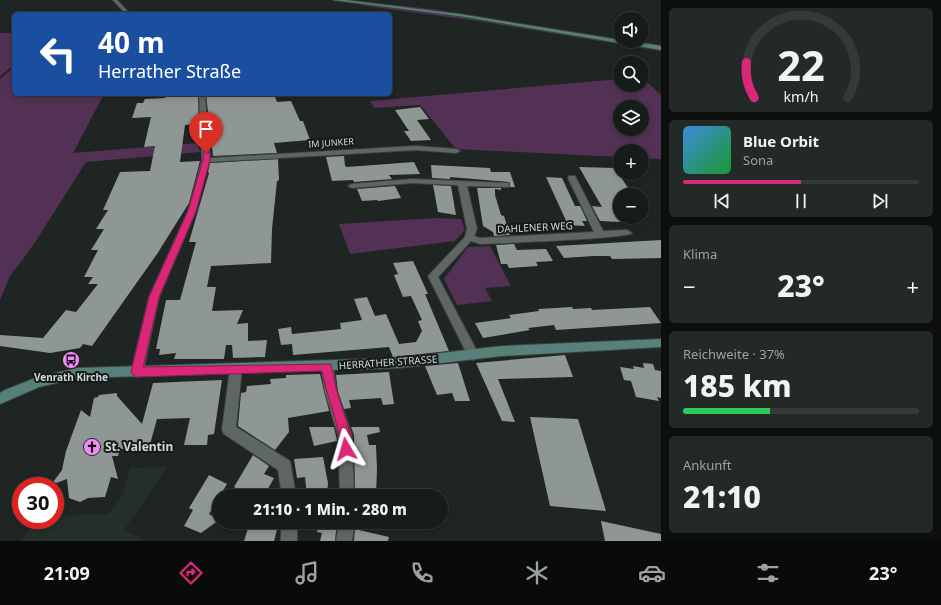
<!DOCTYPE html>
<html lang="de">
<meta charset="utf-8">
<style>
:root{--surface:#161c1a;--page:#232927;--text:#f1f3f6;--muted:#9ea1a2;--line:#353a39;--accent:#db2777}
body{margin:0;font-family:"Noto Sans",sans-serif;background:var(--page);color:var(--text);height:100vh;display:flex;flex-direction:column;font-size:15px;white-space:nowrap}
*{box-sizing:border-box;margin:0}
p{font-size:13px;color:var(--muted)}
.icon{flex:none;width:22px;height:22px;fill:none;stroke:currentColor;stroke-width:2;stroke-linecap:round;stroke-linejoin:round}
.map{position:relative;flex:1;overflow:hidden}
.panel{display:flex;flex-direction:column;gap:8px;padding:8px;background:#0c0f0e;width:280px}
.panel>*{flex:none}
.guide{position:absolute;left:12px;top:12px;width:380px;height:84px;border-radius:6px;box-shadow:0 2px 6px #0003,0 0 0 1px var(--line);background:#1a4fa0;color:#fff;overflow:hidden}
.buttons{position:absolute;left:613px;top:12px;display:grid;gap:8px}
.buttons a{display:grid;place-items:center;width:36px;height:36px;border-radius:50%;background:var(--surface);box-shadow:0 2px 6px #0003,0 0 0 1px var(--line);font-size:20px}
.speed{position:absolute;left:12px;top:477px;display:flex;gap:8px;font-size:20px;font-weight:700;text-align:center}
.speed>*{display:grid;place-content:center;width:52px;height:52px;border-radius:50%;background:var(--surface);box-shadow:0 2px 6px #0003,0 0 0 1px var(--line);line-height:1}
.speed .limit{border:6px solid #d22;background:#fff;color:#111}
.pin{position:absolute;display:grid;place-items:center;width:34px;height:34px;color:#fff;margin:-41px -17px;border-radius:50% 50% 50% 0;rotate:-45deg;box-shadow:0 0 4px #0007}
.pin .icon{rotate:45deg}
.me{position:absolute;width:44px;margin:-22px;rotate:353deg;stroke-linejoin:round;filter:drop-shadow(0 0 3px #0008)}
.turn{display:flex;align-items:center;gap:14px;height:84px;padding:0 20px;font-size:18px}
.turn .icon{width:52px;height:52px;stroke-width:2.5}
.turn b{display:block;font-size:28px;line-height:34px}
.big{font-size:30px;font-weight:800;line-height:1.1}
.panel .widget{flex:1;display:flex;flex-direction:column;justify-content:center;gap:6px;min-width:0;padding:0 14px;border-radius:6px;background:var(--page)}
.panel .dial{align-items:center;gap:0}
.dial svg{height:104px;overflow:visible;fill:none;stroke:var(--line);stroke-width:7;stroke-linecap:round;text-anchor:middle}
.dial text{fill:var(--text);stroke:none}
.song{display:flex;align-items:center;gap:12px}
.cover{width:48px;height:48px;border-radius:6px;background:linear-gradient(135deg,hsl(210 70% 55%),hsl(130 70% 35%))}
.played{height:4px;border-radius:2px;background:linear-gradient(90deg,var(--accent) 50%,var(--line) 50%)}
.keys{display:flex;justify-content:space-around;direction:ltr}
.heat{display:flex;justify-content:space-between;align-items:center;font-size:22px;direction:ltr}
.charge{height:6px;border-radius:3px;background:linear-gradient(90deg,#34c759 37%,var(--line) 0)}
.trip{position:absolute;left:212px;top:489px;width:236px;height:40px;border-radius:20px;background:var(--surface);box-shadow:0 2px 6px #0003,0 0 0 1px var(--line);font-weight:800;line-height:40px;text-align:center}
.dock{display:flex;height:64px;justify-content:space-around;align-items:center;background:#090b0a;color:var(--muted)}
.dock .icon{width:28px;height:28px}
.dock .on{color:var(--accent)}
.dock b{font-size:18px;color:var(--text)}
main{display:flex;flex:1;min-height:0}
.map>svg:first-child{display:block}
.built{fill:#222f2b}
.green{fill:#523154;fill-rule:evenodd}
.building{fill:#8f9795}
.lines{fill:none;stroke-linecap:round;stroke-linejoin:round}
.street-casing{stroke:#3d4240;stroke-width:2}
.secondary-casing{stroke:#3d4240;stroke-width:2}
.street{fill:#5f6765;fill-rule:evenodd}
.secondary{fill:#578178;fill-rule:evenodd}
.route{fill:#db2777;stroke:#8e194d}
.labels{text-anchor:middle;stroke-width:4;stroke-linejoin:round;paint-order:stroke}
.far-street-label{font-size:9px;fill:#d2d7d5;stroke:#151b1a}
.street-label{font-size:10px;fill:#d2d7d5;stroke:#151b1a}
.poi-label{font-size:10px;font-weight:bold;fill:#d2d7d5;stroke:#151b1a}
.near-poi-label{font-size:12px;font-weight:bold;fill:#d2d7d5;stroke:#151b1a;text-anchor:start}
</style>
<main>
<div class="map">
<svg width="661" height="541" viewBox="0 0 661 541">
<rect width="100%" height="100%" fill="#1e2523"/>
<path class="built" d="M168 467 124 530 147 541H20L37 520H55V516L108 514 123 494 130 468Z"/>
<g class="green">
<path d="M360 1 431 9 620 39 488 18Z"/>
<path d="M364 4 494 21 661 50 524 27 661 51 478 21 359 5Z"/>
<path d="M0 33H14V65L0 76Z"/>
<path d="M14 67V94H104L73 153 198 143 200 152 86 162 32 247 10 276 0 300V79Z"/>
<path d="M642 77 661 95V159L642 158V151H620V157L456 149 420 105 374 108 370 101 620 79V85H642ZM620 107H642V129H620Z"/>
<path d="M435 218 461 219 465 230 455 241 350 254 339 224Z"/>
<path d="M490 246 511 286 485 288 492 301 457 305 444 279 468 247Z"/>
</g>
<g class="building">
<path d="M166 94H198L199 124 185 125 180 162 200 161 189 203 157 254 92 346 83 344 80 348 50 353 0 346V335L43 338 66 310 76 312 98 284H88L93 277H84L98 250H91L104 229H96L108 210H103L120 172 150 171 155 146 144 147 151 117 132 118 137 103H143L145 99 165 98Z"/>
<path d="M206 94H232V96L242 95V97L274 94 277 102 291 101 300 121H303L310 140 274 143 277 153 213 156Z"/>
<path d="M420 107 429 119 417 120 431 140 411 141 404 131H409L395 110Z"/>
<path d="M344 156 345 166 347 167 414 162 420 174 389 175 392 179 354 182 353 180 332 181 326 157Z"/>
<path d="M278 159 279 180 277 181 272 229 271 263 211 266 207 287H216L212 311 243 310 237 324 248 323V341L267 340 265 357 233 358 232 345H226L224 359H174L176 353 159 355 160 349H156L166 300H180L196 242H189L209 173 208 172 210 163Z"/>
<path d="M431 165 490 168 491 172H510L515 187H510L509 182 450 177V179L432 178Z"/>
<path d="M579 167 615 168 632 194H620V222L600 221 592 206 602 207Z"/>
<path d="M546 177 562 178 575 206H580L587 221H582L585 226 568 225Z"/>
<path d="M433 185 451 186 456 215 438 212Z"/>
<path d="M395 186 401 198 378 201 377 200 362 201 357 189Z"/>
<path d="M477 188H501V190L495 189V195L501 215 504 216 510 235 494 236 493 232 483 226Z"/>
<path d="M661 240V258L612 259 610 256H593L564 258 556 246Z"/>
<path d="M514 244 517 250 546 249 553 261 536 262 538 266 509 268 507 264H501L496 245Z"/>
<path d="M413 261 428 294H425L449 351 393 357 389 347 293 355 292 344 281 345 278 329 291 327 292 334 341 329 340 323 362 320 354 299 367 297 375 316 386 314 399 344 416 342 422 331 418 321 422 320 411 296 403 297 394 275 398 274 393 263Z"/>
<path d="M572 307 573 309 591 308 592 310 650 307 661 323 556 330 554 325 528 328 530 330 483 338 475 323 511 318 509 315 539 311 538 309Z"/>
<path d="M565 355 573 377 498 379 515 422 502 421 476 363Z"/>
<path d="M458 363 470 401H455L452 393 437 395 425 366Z"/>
<path d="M643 363 653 364 655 370 661 371V398L657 397 659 401 636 397 631 381 624 380 620 367 634 369 633 366 644 368Z"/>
<path d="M389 372 394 404 383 405 381 398 349 400 351 408 344 409 338 392 336 375Z"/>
<path d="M320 374 329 411 288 418 289 432 275 450 238 426 241 393 246 392 247 386 271 384 270 379 286 378V375Z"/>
<path d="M222 380 214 434 208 435 207 445H184L190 418 157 419 149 448 120 449 118 456H112L118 479 111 477 105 497 88 498 80 502 69 498 67 479 51 485 62 470 66 451 81 410 90 417 94 398 98 397 99 395 117 393V396L142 424 153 383Z"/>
<path d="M530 417 578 419 606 511 550 506Z"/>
<path d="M309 427H334L337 441 314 446Z"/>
<path d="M351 427H379L380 432 367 435 369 445H376L377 469 376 496H355L354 435Z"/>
<path d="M253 455 269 466 264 474 274 478 264 496H252L234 487Z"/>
<path d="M323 457 328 483 327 496H307L305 477 297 478 294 459Z"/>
<path d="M209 475 227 484 209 514 219 520 201 533 184 526 193 510 189 508Z"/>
<path d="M601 521 661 534V541H605Z"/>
<path d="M250 522H279L274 541H244Z"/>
<path d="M319 522H337L335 541H320L322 533 317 532Z"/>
<path d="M355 529 389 537 388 541H354Z"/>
</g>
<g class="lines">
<g class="street-casing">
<g id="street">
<path d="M113 0H117L130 14H126Z"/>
<path d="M199 94H205L210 158 416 146 456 149 460 151 456 153 416 150 209 162 196 211 159 297 143 372 141 376 137 377 133 376 131 372 149 297 188 211 202 160Z"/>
<path d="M569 176H575L576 178 603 231 627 230 632 233C626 239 498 243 480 244L471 241 438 277 479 355 477 358 473 360 469 358 428 276 465 237 467 229 458 185 412 183 352 188 348 186 352 184 412 179 506 183H509V187L467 186 477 229 474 236 480 238 594 232 568 178Z"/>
<path d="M327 362 331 364 333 367 337 392 352 435 354 496H340L338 435 325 392 321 367 323 364Z"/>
<path d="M236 363 240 365 242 368 236 427 290 461 296 496H282L278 470 224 434 222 430 230 368 232 365Z"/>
<rect x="281" y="522" width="16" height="19"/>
<path d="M339 522H355L352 541H336Z"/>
</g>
</g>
<g class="secondary-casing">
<g id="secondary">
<path d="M333 0H345L459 14 620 40V41H631L661 46V50L459 16Z"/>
<path d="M661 339V347L502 356 398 368 78 378 39 387 0 404V393L5 390 38 377 78 368 398 358 502 346Z"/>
</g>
</g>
<use href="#street" class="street"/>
<use href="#secondary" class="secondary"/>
</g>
<path class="route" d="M204 151 210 153V160L196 211 159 297 143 367 331 364 337 392 351 435 352 449 350 453 346 455 341 453C338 447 340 441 339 435 335 414 326 393 322 371L137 377 133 375 131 372 149 297 188 211 203 160Z"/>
<defs>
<g id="bus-disc" transform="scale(0.9)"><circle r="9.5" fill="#f08bf6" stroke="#151b1a"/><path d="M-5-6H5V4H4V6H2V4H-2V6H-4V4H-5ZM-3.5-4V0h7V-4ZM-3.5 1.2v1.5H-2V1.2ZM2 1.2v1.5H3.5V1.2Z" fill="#111"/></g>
<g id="church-disc" transform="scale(0.9)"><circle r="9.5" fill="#f08bf6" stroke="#151b1a"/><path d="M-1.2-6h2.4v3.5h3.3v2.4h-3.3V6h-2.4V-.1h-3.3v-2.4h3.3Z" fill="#111"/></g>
</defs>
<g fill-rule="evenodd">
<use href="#bus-disc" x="71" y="360"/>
<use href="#church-disc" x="92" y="447"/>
</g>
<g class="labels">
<g class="far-street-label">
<text transform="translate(331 143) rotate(-4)" y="3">IM JUNKER</text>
</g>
<g class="street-label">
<text transform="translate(535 227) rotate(-3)" y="4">DAHLENER WEG</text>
<text transform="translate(388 362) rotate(-4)" y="4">HERRATHER STRASSE</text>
</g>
<g class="poi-label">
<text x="71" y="381">Venrath Kirche</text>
</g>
<g class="near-poi-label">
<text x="105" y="451">St. Valentin</text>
</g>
</g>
</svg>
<div class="buttons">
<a><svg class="icon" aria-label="sound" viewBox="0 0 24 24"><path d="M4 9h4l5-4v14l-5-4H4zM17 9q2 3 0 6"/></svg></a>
<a><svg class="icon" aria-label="search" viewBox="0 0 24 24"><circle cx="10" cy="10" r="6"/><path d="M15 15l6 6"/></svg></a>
<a><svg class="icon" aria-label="layers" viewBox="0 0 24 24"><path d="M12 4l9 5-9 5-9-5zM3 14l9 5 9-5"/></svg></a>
<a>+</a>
<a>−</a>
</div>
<div class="speed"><div class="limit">30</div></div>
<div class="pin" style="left:206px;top:153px;background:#d93025"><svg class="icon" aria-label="arrive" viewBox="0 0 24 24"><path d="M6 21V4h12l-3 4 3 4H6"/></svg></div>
<svg class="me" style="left:346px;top:449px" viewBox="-20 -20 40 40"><path d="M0-17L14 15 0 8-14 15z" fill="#db2777" stroke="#fff" stroke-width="4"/></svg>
<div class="trip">21:10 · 1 Min. · 280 m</div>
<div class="guide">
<div class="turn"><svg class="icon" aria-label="left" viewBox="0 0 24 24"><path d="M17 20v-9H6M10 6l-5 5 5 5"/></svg><div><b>40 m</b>Herrather Straße</div></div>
</div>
</div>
<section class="panel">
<div class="widget dial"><svg viewBox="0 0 100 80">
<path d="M14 69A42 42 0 1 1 86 69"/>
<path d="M14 69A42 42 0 0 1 8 42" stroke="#db2777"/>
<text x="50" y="56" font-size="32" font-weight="700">22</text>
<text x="50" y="72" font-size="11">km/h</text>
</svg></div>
<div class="widget">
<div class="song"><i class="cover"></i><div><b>Blue Orbit</b><p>Sona</p></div></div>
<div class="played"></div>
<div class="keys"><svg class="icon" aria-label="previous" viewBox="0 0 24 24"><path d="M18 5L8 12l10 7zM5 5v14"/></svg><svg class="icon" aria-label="pause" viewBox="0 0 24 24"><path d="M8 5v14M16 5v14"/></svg><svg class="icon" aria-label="next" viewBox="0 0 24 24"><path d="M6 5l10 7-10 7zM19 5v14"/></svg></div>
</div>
<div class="widget"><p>Klima</p>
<div class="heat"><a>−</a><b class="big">23°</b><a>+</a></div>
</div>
<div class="widget"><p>Reichweite · 37%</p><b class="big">185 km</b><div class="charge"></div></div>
<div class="widget"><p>Ankunft</p><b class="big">21:10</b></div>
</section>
</main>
<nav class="dock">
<b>21:09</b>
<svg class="icon on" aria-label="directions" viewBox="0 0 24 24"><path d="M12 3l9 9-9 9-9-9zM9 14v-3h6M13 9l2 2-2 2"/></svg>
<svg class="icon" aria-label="music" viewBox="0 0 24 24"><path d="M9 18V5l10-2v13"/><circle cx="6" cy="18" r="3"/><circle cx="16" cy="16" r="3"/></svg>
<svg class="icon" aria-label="phone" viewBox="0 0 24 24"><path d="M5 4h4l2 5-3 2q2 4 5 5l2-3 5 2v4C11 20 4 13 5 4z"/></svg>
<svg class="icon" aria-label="climate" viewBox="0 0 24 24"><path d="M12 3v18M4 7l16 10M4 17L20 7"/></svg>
<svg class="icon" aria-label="car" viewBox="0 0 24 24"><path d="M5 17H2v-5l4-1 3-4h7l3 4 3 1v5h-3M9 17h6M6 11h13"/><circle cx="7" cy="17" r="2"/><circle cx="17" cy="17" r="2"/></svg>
<svg class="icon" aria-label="filters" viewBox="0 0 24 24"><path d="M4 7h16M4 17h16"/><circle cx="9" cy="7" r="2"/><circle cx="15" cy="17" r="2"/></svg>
<b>23°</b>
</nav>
